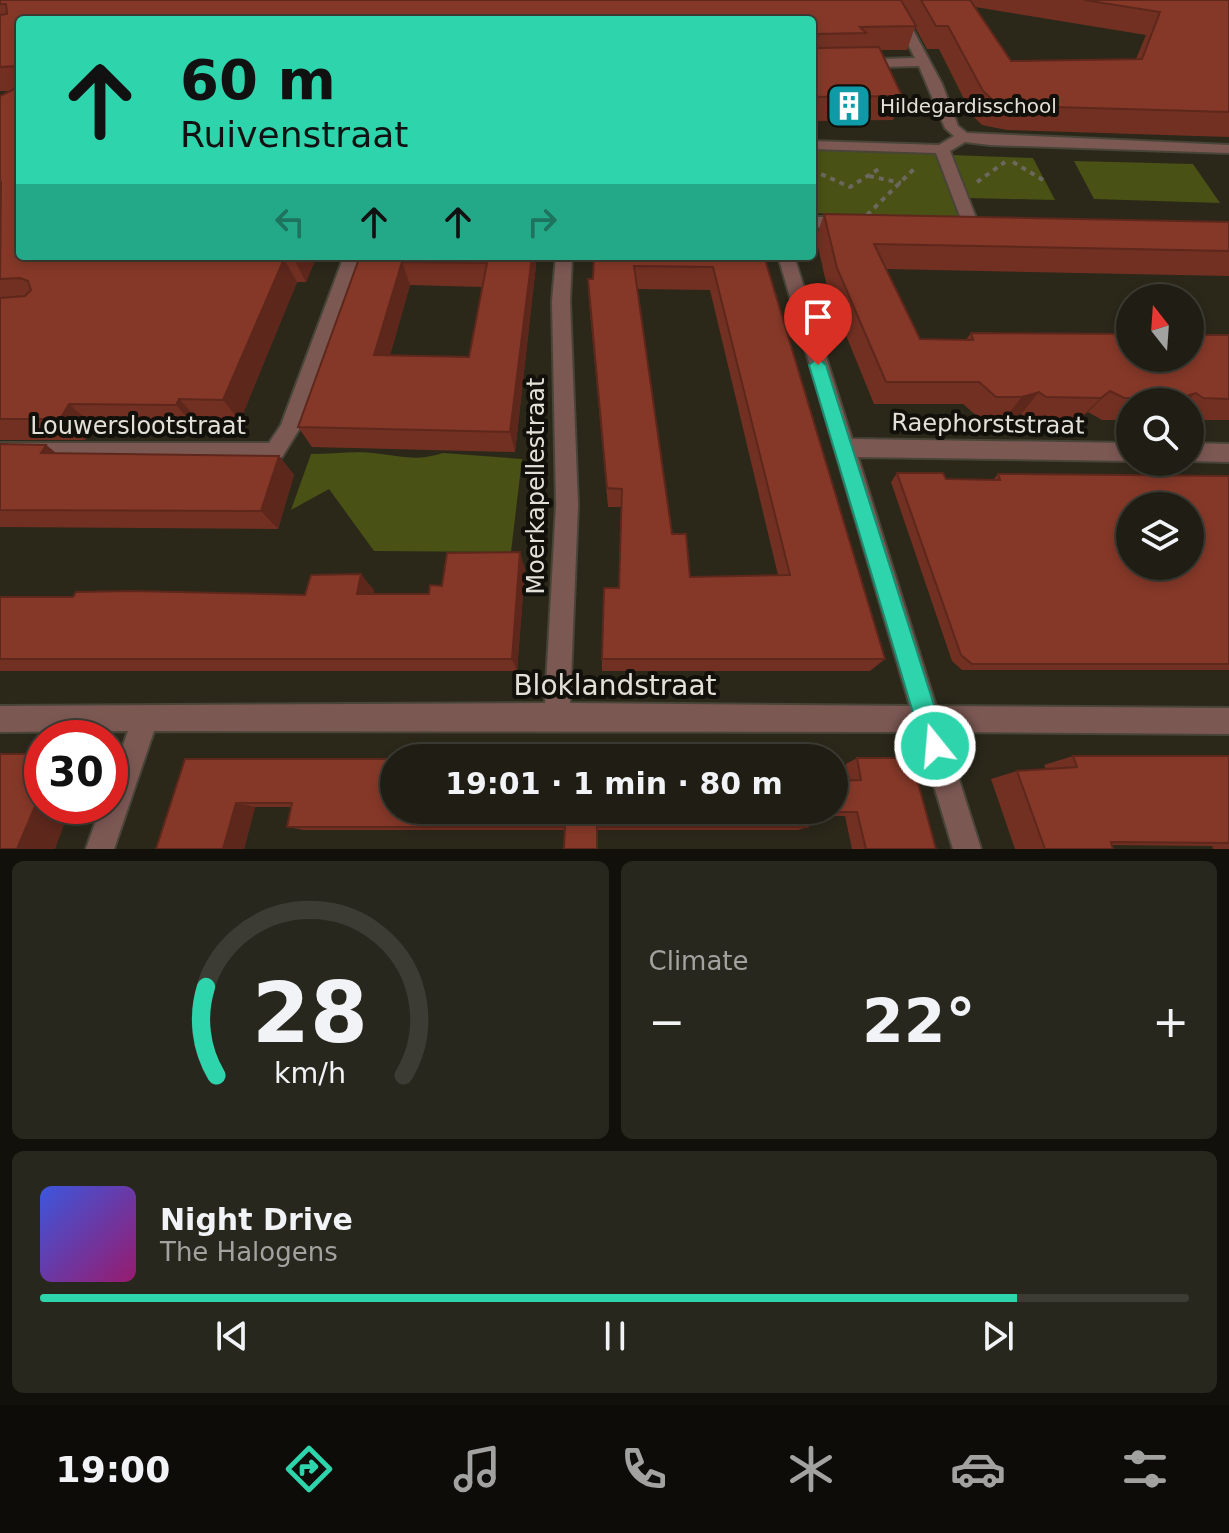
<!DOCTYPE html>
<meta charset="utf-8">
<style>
:root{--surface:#201e14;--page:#28271d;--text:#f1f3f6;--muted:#a2a2a0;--line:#3d3c34;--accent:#2ed4ab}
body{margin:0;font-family:"DejaVu Sans",sans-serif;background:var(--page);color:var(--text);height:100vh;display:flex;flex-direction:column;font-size:30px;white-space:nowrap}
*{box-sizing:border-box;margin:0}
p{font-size:26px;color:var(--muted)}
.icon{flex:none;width:44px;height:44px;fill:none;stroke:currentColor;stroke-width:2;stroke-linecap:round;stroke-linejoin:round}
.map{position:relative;height:849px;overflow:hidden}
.side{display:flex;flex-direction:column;gap:12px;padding:12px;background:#12100b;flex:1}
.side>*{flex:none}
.guide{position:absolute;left:16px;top:16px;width:800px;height:244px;border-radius:8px;box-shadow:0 4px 12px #0003,0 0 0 2px var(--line);background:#2ed4ab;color:#111;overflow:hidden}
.needle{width:52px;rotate:343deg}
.buttons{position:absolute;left:1116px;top:284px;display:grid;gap:16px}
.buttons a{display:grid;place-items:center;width:88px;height:88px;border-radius:50%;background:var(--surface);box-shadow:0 4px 12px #0003,0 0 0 2px var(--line);font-size:40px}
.speed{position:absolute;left:24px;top:720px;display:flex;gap:16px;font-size:40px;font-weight:700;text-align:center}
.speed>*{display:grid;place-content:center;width:104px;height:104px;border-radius:50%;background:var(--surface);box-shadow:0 4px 12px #0003,0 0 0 2px var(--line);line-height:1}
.speed .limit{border:12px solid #d22;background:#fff;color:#111}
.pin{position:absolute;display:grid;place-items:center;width:68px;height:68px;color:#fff;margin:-82px -34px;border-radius:50% 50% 50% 0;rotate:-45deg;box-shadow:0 0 8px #0007}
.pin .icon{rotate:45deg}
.me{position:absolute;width:88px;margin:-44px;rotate:343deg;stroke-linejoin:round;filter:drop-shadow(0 0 6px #0008)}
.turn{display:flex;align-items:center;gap:28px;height:168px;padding:0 32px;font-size:36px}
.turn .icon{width:104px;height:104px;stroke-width:2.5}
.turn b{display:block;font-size:56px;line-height:68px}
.lanes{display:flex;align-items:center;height:76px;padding:0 32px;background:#0003;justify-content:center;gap:40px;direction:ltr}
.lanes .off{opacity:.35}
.big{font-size:60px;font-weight:700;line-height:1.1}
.side .tile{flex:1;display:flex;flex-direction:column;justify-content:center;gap:12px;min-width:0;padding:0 28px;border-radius:12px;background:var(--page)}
.side .dial{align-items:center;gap:0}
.dial svg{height:208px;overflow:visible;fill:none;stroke:var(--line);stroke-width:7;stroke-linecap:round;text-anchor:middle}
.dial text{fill:var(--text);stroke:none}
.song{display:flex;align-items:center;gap:24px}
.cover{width:96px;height:96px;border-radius:12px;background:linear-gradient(135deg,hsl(230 70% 55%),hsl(320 70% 35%))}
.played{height:8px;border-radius:4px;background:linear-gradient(90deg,var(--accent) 85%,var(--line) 85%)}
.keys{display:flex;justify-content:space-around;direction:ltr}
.heat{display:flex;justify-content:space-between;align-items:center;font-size:44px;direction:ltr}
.side .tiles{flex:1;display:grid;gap:12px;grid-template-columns:1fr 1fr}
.tile:last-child{grid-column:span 2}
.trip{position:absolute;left:380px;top:744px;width:468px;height:80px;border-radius:40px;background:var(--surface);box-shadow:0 4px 12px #0003,0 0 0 2px var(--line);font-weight:700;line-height:80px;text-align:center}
.dock{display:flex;height:128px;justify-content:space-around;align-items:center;background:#0d0c08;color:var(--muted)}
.dock .icon{width:56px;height:56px}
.dock .on{color:var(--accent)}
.dock b{font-size:36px;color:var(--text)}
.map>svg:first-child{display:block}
.green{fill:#495115}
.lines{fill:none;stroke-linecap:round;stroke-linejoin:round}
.minor-casing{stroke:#484538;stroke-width:4}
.path{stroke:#6b695d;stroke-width:4;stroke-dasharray:5 5;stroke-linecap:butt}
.minor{fill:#7c5853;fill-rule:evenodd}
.wall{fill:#723022;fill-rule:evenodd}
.shaded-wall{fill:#5d271c}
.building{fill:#853828;stroke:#5d271c;stroke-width:2;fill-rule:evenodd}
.route{fill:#2ed4ab;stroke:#1e8a6f;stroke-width:2}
.labels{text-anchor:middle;stroke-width:8;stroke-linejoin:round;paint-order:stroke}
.far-poi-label{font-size:20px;fill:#e2e0d7;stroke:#12100b;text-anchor:start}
.street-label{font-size:24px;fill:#e2e0d7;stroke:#12100b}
.near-street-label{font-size:28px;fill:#e2e0d7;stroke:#12100b}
</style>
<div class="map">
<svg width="1229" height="849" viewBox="0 0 1229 849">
<rect width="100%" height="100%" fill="#2b281a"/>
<g class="green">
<path d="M812 149 938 154 963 218 812 213Z"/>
<path d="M950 155 1033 158 1055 200 968 198Z"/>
<path d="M1074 161 1193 164 1220 203 1094 199Z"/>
<path d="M443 453 522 459 511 552 374 551 329 489 291 510 311 454C333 454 359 450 381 454 407 457 416 461 443 453Z"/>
</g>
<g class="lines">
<g class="minor-casing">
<g id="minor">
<path d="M885 0H897L942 84 958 126 967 133 1229 145V153L990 145 965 142 950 151 978 223 976 227H964L936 153 812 149V141L939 145 954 136 945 128 919 66 812 69V61L915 58Z"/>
<path d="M812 217H848L856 222 848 227H812Z"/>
<path d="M344 256H360L300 428 282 457 247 463 0 461V443H269L281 425Z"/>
<path d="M556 256H572L570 301 578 505 570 703 910 706 778 256H794L852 439 1130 443V461L858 457 936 706 1229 708V734L944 732 981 849H953L918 732 154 731 114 849H86L101 806H110V782L128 731 0 732V706L545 703 556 505 552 301Z"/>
<path d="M1190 443 1229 444V462L1190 461Z"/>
</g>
</g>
<g class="path">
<path d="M1013 162 1043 180"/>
<path d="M812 170 850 187 882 167"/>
<path d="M869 176 901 183"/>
<path d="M977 182 1005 162"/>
<path d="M867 215 915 168"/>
</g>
<use href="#minor" class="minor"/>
</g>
<g class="wall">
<path d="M0 0H1229V137L1007 130 982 125 972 115 939 49H927L915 27 907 50H880L902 96 893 120 812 121V20H20V256H328L327 258H316L306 282H297L240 421 198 420 195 426 93 425 85 440H0V96L11 91H0ZM975 7 1146 35 1136 59 1011 61Z"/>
<path d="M824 214 1229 222V276L886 269 920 339 966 340 971 333 1229 335V420H1190V402H1130V420H1102L1088 412 1079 419H1027L1021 414 1004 419 979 418 963 404H874L828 291 816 238Z"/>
<path d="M360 256H537L515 452 312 447 298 427ZM410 285 483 287 469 357 390 355Z"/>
<path d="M594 256H764L885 659 870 671H602V659L619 588 621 507H608L589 302 588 279H593ZM637 289 710 290 778 575 690 577 672 534Z"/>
<path d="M0 444 46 445 57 454 279 456 294 475 278 529 0 527Z"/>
<path d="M897 473 946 479 993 480 998 474 1229 476V670H962L952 661 891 482Z"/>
<path d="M525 569 517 671H0V597L305 595 374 590 373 594H429L442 586Z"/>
<path d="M1073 756H1229V849H1213L1212 846 1112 845 1113 849H1015L991 779 1017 771 1046 769 1044 765Z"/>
<path d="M857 758 936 849H852L845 816H806L808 827 798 830H304L287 827 291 807H255L244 849H156L185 759 394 810 848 781 846 764Z"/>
</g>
<g class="shaded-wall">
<path d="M295 256H315L316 258 306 282 294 259Z"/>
<path d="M532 256H537L515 452 510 432Z"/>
<path d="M284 259 297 282 240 421 223 400Z"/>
<path d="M402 262 410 285 384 377 374 355Z"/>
<path d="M1110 391 1088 412 1079 419 1101 398Z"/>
<path d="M1039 392 1021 414 1004 419 1022 397Z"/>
<path d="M1196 393 1186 402H1175L1179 398Z"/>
<path d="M179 399 198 420 195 426 176 405Z"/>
<path d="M69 404 93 425 85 440 60 419Z"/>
<path d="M46 445 71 465 41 453Z"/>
<path d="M279 456 294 475 278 529 261 511Z"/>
<path d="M520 552 525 569 517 671 512 659Z"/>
<path d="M361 574 374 590 371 609 357 594Z"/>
<path d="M42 790V806H71L55 849H17Z"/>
<path d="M236 803 255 807 244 849H223Z"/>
</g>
<g class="building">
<path d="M0 0H901L916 26 860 27 866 33 818 34 815 45 818 48 879 47 902 96 812 97V20H468L461 16 460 20H20V66L0 67V15L7 14 6 4H0Z"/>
<path d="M921 0H970L1011 61 1142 59 1160 12 1084 0H1229V112L1019 106 994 101 983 91 948 26H936Z"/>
<path d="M20 86V256H295L294 259H284L223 400 179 399 176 405 69 404 60 419H0V298L25 296 31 290 28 281 20 278 0 279 1 182H0V96Z"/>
<path d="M824 214 1229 222V251L874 244 920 339 973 340 971 333 1130 334V358H1190V335H1229V399L1203 398 1196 393 1179 398H1124L1110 391 1101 398 1046 397 1039 392 1022 397H996L979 382H886L837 268Z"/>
<path d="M360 256H532L510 432 298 427ZM402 262 487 263 469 357 374 355Z"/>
<path d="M594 256H764L885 659H602L604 588H619L622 489 607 488 588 279H593ZM634 266 713 267 790 575 690 577 686 534H672Z"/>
<path d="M0 444 46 445 41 453 279 456 261 511 0 510Z"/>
<path d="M897 473H943L946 479 1000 480 998 474H1016L1229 476V664H972L961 655ZM1130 506H1190V566H1130Z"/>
<path d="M520 552 512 659H0V597H73L76 592 132 591 305 595 311 575 361 574 357 594H429L430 585 442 586 447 553Z"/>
<path d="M0 754H42V790L17 849H0Z"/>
<path d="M1073 756H1229V843L1111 842 1113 849H1045L1017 771 1077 767Z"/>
<path d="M857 758H901L914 768 936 849H866L857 812H806L808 827H597V849H564L565 827H287L292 803H236L223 849H156L185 759H394V810H834V781L861 780Z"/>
</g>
<path class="route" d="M818 358 826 365 947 746 944 754 935 758 927 754 923 746 809 365Z"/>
<defs>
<g id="building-square" transform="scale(2.3)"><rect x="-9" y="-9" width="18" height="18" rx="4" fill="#0f9aa8" stroke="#12100b"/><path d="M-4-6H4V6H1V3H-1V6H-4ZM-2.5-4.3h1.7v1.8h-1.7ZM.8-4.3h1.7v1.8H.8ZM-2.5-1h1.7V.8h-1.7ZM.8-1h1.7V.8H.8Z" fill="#fff"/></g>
</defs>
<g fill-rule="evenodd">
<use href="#building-square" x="849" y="106"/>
</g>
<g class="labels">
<g class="far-poi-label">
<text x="880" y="113">Hildegardisschool</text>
</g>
<g class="street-label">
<text transform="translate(988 424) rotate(1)" y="8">Raephorststraat</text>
<text x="138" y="434">Louwerslootstraat</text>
<text transform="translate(536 486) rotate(-90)" y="8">Moerkapellestraat</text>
</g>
<g class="near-street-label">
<text x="615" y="695">Bloklandstraat</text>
</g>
</g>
</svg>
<div class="buttons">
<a><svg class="needle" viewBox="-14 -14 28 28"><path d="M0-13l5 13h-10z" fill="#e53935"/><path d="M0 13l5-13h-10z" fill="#a2a2a0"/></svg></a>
<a><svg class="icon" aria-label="search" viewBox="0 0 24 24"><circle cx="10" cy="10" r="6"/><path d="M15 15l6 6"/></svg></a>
<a><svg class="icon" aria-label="layers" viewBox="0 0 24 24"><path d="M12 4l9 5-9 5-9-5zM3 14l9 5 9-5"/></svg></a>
</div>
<div class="speed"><div class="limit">30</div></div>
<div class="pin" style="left:818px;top:365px;background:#d93025"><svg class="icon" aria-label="arrive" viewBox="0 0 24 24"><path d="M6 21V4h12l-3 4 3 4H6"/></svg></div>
<svg class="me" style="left:935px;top:746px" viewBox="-20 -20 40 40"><circle r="17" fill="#2ed4ab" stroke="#fff" stroke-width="3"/><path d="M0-11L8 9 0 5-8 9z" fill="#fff"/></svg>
<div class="trip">19:01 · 1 min · 80 m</div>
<div class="guide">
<div class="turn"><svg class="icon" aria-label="ahead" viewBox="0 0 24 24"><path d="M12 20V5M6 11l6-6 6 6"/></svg><div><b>60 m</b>Ruivenstraat</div></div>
<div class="lanes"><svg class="icon off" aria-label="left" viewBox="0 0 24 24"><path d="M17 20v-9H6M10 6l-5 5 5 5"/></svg><svg class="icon" aria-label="ahead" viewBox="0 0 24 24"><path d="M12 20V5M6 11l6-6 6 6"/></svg><svg class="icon" aria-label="ahead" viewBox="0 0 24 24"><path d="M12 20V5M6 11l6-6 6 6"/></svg><svg class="icon off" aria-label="right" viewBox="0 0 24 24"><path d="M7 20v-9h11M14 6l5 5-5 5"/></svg></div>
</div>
</div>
<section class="side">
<div class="tiles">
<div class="tile dial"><svg viewBox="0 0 100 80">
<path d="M14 69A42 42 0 1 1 86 69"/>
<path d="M14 69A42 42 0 0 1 10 35" stroke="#2ed4ab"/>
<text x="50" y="56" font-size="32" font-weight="700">28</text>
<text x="50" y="72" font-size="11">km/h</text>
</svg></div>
<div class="tile"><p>Climate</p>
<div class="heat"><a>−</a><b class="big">22°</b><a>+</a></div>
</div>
<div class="tile">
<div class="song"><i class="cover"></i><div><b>Night Drive</b><p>The Halogens</p></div></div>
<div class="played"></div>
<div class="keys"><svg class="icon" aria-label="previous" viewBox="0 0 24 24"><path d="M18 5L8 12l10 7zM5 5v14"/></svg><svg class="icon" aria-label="pause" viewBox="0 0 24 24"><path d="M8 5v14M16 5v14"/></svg><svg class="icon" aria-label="next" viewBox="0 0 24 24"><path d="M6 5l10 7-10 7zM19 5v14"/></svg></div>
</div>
</div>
</section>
<nav class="dock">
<b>19:00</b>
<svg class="icon on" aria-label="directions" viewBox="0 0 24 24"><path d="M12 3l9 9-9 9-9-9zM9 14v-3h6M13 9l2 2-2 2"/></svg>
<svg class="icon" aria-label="music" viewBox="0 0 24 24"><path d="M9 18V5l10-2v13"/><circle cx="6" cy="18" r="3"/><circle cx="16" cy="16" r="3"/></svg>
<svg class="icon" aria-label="phone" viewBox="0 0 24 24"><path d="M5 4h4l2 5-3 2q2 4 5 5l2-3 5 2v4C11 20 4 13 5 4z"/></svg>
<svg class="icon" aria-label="climate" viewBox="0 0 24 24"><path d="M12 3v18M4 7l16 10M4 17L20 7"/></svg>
<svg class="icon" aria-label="car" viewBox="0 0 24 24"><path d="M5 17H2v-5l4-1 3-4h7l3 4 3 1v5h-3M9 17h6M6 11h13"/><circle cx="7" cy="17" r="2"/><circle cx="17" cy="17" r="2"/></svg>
<svg class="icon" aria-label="filters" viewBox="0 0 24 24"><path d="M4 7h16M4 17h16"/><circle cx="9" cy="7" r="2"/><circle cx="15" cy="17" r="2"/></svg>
</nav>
